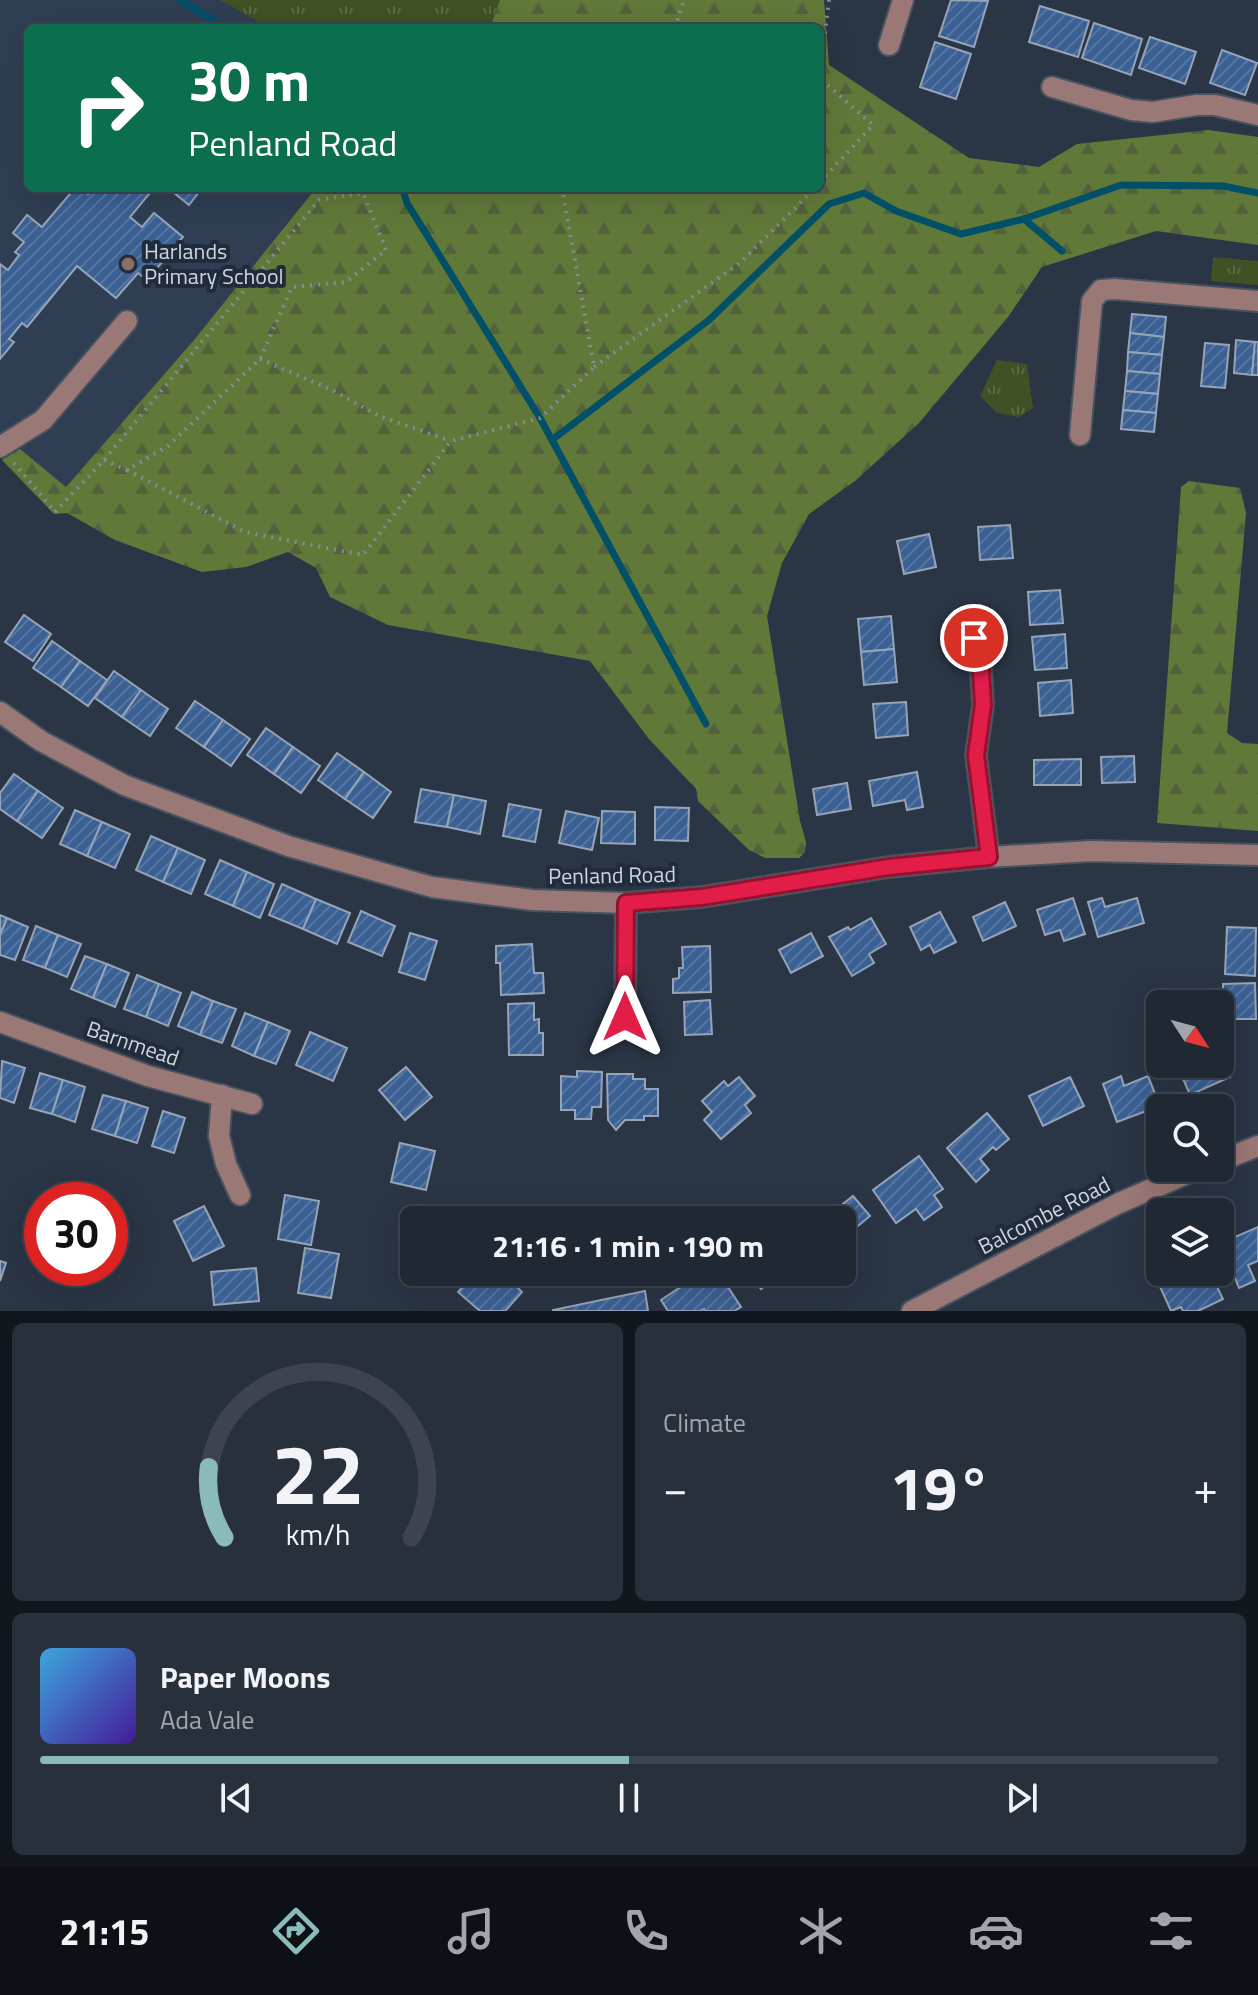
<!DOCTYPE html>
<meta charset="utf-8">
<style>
:root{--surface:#202834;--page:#28303c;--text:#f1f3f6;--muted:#a2a6ac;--line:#3d444f;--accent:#8bbbb9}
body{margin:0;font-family:"Titillium Web",sans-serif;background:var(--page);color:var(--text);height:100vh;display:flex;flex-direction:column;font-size:30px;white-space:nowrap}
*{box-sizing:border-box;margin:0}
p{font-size:26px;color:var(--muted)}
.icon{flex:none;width:44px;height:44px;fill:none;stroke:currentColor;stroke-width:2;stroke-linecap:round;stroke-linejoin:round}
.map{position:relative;height:1311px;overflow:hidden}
.panel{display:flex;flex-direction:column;gap:12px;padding:12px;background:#12161d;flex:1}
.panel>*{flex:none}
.hud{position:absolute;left:24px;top:24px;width:800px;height:168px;border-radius:12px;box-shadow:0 8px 32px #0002,0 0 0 2px var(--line);background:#0b6e4f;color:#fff;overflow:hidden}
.needle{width:52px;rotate:126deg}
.buttons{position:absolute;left:1146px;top:990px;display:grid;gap:16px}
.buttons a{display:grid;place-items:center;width:88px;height:88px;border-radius:12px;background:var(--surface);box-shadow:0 8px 32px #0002,0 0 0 2px var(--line);font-size:40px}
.speed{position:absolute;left:24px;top:1182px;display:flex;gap:16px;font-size:40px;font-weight:700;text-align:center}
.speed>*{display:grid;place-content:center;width:104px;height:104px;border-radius:50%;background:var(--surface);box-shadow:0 8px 32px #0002,0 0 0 2px var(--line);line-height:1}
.speed .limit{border:12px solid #d22;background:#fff;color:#111}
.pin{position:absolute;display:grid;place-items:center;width:68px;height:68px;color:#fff;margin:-34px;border:4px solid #fff;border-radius:50%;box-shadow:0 2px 8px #0007}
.me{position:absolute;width:88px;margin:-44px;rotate:0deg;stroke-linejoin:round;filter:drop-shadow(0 0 6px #0008)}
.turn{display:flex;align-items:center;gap:28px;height:168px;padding:0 32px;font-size:36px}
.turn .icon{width:104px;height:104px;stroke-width:2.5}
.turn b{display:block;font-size:56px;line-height:68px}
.big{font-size:60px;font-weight:700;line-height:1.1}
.panel .tile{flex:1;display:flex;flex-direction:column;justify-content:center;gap:12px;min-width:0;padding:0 28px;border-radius:12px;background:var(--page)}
.panel .dial{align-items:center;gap:0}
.dial svg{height:208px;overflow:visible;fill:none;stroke:var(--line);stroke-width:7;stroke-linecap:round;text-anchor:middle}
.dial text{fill:var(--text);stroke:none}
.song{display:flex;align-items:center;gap:24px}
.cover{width:96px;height:96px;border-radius:12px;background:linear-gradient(135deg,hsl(200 70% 55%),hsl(260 70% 35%))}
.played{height:8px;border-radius:4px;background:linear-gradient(90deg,var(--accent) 50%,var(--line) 50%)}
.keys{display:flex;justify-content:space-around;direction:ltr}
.heat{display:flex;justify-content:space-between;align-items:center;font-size:44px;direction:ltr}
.panel .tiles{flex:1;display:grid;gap:12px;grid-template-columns:1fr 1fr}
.tile:last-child{grid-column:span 2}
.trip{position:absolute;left:400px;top:1206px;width:456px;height:80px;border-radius:12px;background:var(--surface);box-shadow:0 8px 32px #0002,0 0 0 2px var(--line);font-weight:700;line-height:80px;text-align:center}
.dock{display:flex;height:128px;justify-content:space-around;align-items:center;background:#0d1015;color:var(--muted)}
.dock .icon{width:56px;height:56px}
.dock .selected{color:var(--accent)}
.dock b{font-size:36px;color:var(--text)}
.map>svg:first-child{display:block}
.built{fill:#2f3e53}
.grass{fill:url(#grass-tufts)}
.forest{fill:url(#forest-firs)}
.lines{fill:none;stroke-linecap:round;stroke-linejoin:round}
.stream{stroke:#025067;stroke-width:7}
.building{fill:url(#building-hatch);stroke:#96a4b8;stroke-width:2}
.minor-casing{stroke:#485261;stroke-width:24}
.path{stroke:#838c98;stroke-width:4;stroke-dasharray:2 6;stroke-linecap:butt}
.minor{stroke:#9a7876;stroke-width:20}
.route-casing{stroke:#92132f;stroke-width:20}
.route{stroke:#e11d48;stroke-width:14}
.education-dot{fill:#8d6e63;stroke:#202b3b;stroke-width:3}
.labels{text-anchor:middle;stroke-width:8;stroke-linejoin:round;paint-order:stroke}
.poi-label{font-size:22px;fill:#ced5df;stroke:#202b3b;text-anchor:start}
.street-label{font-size:22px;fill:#ced5df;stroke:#202b3b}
</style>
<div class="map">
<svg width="1258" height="1311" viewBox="0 0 1258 1311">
<defs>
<pattern id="grass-tufts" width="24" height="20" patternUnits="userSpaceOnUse" patternTransform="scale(2)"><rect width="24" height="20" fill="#405125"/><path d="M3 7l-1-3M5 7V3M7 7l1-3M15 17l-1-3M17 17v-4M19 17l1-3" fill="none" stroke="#5a6944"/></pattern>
<pattern id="forest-firs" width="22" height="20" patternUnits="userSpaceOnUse" patternTransform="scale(2)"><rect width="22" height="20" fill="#607939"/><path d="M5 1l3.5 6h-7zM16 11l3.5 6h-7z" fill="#52623d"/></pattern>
<pattern id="building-hatch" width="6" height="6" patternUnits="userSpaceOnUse" patternTransform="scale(2)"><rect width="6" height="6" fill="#3b6094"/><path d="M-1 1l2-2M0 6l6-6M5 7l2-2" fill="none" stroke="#5676a3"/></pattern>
</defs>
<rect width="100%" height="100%" fill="#2a3545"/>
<path class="built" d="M0 0H220L269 28H28V188H316L194 340 65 488 20 449 2 460 0 456Z"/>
<g class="grass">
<path d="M220 0H500L490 28H269Z"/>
<path d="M1213 257 1258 261V285L1211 281Z"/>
<path d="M997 360 1027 364 1033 408 1019 417 997 413 980 396Z"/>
</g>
<g class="forest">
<path d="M500 0H824L829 65 969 158 1039 167 1077 144 1209 130 1258 137V245L1156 231 1042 267 1008 317 919 423 855 481 809 514 782 563 767 616 800 821 806 842 805 852 799 858H765L749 850 698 801 696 789 649 739 590 661 388 625 330 597 316 568 288 552 246 567 202 572 115 540 67 513 54 514 2 460 20 449 66 487 194 340 316 188H820V28H490Z"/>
<path d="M1189 481 1240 488 1246 513 1227 733 1242 743 1258 744V831L1157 823 1181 487Z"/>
</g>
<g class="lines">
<g class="stream">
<path d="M180 0 226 28"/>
<path d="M402 188 407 203 540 418 706 724"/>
<path d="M1024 219 1062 251"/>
<path d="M552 440 709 320 829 204 864 193 896 211 961 234 1024 219 1121 185 1223 186 1258 193"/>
</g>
</g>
<g class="building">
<path d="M951 0 988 1 974 47 939 36Z"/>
<path d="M1040 6 1089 21 1078 57 1029 42Z"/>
<path d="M1094 23 1142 39 1131 75 1082 58Z"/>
<path d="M1150 37 1196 52 1185 84 1139 68Z"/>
<path d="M935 42 971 54 956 99 920 87Z"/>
<path d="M1222 50 1257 63 1245 95 1210 83Z"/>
<path d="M75 188H81L88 194 93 188H154L130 217 142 227 154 213 183 237 147 280 138 273 116 298 77 266 27 327 22 323 9 339 14 342 0 359V264L8 270 19 255 15 252 24 242 13 233 27 215 42 227Z"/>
<path d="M168 188H202L189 205Z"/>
<path d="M1132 314 1166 317 1164 337 1130 333Z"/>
<path d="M1130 333 1164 337 1162 355 1128 352Z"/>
<path d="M1236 340 1255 342 1252 375 1234 373Z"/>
<path d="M1255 342H1258V375H1252Z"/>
<path d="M1205 343 1229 345 1225 388 1201 386Z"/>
<path d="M1128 352 1162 355 1160 374 1127 371Z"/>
<path d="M1127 371 1160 374 1158 394 1125 391Z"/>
<path d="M1125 391 1158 394 1156 413 1123 410Z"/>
<path d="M1123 410 1156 413 1154 432 1121 429Z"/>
<path d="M1010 525 1013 558 980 560 978 527Z"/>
<path d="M929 534 936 567 904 574 897 541Z"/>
<path d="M1060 590 1063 623 1030 625 1028 592Z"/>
<path d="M24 615 51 634 33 661 5 642Z"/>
<path d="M891 616 894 649 861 652 858 619Z"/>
<path d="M1065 634 1067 668 1035 670 1032 637Z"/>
<path d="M52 641 80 661 61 687 33 668Z"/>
<path d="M894 649 897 682 864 685 861 652Z"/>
<path d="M80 661 107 680 88 706 61 687Z"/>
<path d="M114 671 141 690 122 717 95 698Z"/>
<path d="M1071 680 1073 713 1040 716 1038 683Z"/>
<path d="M141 690 168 709 150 736 122 717Z"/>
<path d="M195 701 223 720 204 747 176 728Z"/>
<path d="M906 702 908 735 876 738 873 704Z"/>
<path d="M223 720 250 739 231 766 204 747Z"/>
<path d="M266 728 293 747 274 774 247 755Z"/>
<path d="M293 747 320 766 301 793 274 774Z"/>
<path d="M337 753 364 772 345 799 318 780Z"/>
<path d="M1134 756 1135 782 1102 783 1101 757Z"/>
<path d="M1081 759V785H1034V760Z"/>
<path d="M364 772 391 792 373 818 345 799Z"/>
<path d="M917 772 923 807 907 810 905 800 873 806 869 781Z"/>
<path d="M14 774 38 791 17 821 0 809V793Z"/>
<path d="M847 783 851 809 817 815 813 789Z"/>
<path d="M421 789 454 795 447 827 415 822Z"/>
<path d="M38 791 63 808 42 838 17 821Z"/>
<path d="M454 795 486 801 480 834 447 827Z"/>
<path d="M509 804 541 810 535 842 503 836Z"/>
<path d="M655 807 689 808 688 841 655 840Z"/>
<path d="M75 810 102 822 87 856 60 844Z"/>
<path d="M566 811 599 818 592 850 559 843Z"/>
<path d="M602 811 635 812V844L601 843Z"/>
<path d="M102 822 130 834 115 868 87 856Z"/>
<path d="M151 836 178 848 163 882 136 870Z"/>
<path d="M178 848 205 860 191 894 163 882Z"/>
<path d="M220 860 247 872 233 906 205 894Z"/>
<path d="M247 872 274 884 260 918 233 906Z"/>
<path d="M282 884 316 899 303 929 269 915Z"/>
<path d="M1073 898 1085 934 1064 941 1060 930 1045 935 1037 910Z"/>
<path d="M1102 898 1105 907 1137 898 1144 923 1098 937 1088 902Z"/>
<path d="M316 899 350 913 337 944 303 929Z"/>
<path d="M1005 902 1016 926 983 941 973 917Z"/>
<path d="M361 911 395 926 382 956 348 942Z"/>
<path d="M940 912 956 942 934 953 930 945 921 950 910 927Z"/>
<path d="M0 915 7 918 0 935Z"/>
<path d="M7 918 28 927 15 960 0 955V935Z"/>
<path d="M871 918 886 944 869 954 874 963 852 976 829 937 848 927 850 930Z"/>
<path d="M36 926 58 935 45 968 23 960Z"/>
<path d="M1227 927 1256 928 1255 976 1225 974Z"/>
<path d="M410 933 437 941 425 980 399 972Z"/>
<path d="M811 933 823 956 791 973 779 950Z"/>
<path d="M58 935 81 944 67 977 45 968Z"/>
<path d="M532 944 534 973H543L544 993 501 995 500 963H496V946Z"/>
<path d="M710 946 711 992 673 993V979L679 978V968H683L682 947Z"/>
<path d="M85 956 107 964 93 998 71 989Z"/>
<path d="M107 964 129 973 115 1007 93 998Z"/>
<path d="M137 975 159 984 146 1017 124 1009Z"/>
<path d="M1255 983 1256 1019H1223V984Z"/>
<path d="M159 984 181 993 168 1026 146 1017Z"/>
<path d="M192 992 213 1001 200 1035 178 1026Z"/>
<path d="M710 1000 712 1034 685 1035 684 1002Z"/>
<path d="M213 1001 236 1009 222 1043 200 1035Z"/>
<path d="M534 1003V1020L539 1019V1033H543V1055H509L508 1004Z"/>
<path d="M245 1013 268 1022 254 1056 232 1046Z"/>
<path d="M268 1022 290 1031 276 1064 254 1056Z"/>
<path d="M310 1032 347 1048 333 1081 296 1065Z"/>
<path d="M1220 1054 1230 1077 1190 1095 1178 1067 1184 1064H1220Z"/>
<path d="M2 1061 25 1068 14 1103 0 1098Z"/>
<path d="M406 1067 432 1097 405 1120 379 1090Z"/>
<path d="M577 1071 602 1072 601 1107H592L591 1119H575V1110H561V1076L577 1077Z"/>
<path d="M40 1073 63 1080 52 1114 30 1108Z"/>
<path d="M607 1074H633V1079H645V1089H658V1116H644V1120H625L616 1130 608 1120Z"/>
<path d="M1121 1076 1124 1086 1148 1076 1160 1106 1117 1122 1103 1084Z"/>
<path d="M739 1077 755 1096 745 1105 751 1113 721 1139 704 1120 712 1112 702 1101 724 1081 728 1086Z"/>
<path d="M1070 1077 1084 1106 1043 1126 1029 1096Z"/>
<path d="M63 1080 85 1087 75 1122 52 1114Z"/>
<path d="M103 1095 126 1101 115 1136 92 1129Z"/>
<path d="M126 1101 148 1108 137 1143 115 1136Z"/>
<path d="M163 1111 185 1118 174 1153 152 1146Z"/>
<path d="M987 1113 1009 1139 996 1150 993 1147 980 1159 989 1170 976 1182 947 1148Z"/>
<path d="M400 1143 435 1151 426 1190 391 1182Z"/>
<path d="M919 1156 943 1189 934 1195 942 1207 924 1220 916 1209 896 1223 873 1190Z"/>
<path d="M285 1195 319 1201 311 1245 278 1239Z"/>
<path d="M853 1196 870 1216 852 1231 855 1234 842 1245V1220H823Z"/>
<path d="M204 1206 224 1246 193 1261 174 1221Z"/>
<path d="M1258 1227V1261L1248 1265 1255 1281 1239 1288 1221 1243Z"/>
<path d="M305 1248 339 1254 331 1298 298 1293Z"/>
<path d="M842 1254 851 1266 835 1279 829 1272H842Z"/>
<path d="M0 1261 6 1263 0 1281Z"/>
<path d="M256 1268 259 1301 214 1305 211 1272Z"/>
<path d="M476 1272H525L529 1276 518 1288 522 1292 505 1311H480L458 1292Z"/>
<path d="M703 1272H718L741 1307 734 1311H705L704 1309 700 1311H668L661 1300Z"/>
<path d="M748 1272H779L775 1276 776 1278 761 1289Z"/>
<path d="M1173 1272H1210L1223 1299 1198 1311H1183L1181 1307 1171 1311 1157 1280Z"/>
<path d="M645 1291 648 1311H553V1310Z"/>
</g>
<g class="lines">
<g class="minor-casing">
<g id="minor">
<path d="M889 45 903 0"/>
<path d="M1052 87 1131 110 1153 112 1197 105H1215L1258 115"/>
<path d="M1080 435 1092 301 1101 290 1115 289 1258 301"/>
<path d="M0 447 43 420 127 321"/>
<path d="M974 638 981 671 983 705 976 755 989 857"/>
<path d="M0 712 41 741 124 785 288 846 432 887 532 900 626 903 702 897 889 867 989 857 1091 851 1258 855"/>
<path d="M625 1017 626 903"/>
<path d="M0 1022 148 1076 252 1104"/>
<path d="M222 1095 219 1136 226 1164 240 1195"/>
<path d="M1220 1161 1258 1146"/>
<path d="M912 1311 1117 1204 1200 1168"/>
</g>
</g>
<g class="path">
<path d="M675 28 684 0"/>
<path d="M820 182 873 125 823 81V48L829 0"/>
<path d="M260 359 332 390 379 416 451 441"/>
<path d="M594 367 741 262 815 188"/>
<path d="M104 460 127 470 168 446 260 359 292 287 346 282 386 250 363 193"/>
<path d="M14 463 55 512 104 460 319 200 363 193 374 188"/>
<path d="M127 470 245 532 363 555 451 441 540 418 594 367 562 188"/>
</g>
<use href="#minor" class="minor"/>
</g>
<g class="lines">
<g class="route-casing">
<path id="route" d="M625 1017 626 903 702 897 889 867 989 857 976 755 983 705 981 671 974 638"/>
</g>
<use href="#route" class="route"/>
</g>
<circle class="education-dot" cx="128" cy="264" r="8"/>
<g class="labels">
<g class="poi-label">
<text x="144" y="259">Harlands<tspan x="144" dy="25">Primary School</tspan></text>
</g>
<g class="street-label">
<text transform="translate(612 875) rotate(-1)" y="8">Penland Road</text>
<text transform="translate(133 1043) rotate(19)" y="8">Barnmead</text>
<text transform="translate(1044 1215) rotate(-27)" y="8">Balcombe Road</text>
</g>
</g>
</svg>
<div class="buttons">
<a><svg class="needle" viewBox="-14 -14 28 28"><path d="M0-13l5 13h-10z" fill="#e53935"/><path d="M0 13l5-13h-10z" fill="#a2a6ac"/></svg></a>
<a><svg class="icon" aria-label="search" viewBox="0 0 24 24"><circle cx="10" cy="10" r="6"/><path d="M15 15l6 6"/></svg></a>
<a><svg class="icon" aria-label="layers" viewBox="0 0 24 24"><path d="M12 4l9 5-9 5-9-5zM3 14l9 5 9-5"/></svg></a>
</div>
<div class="speed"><div class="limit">30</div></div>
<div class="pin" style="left:974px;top:638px;background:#d93025"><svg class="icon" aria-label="arrive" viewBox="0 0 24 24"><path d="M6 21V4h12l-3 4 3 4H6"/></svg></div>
<svg class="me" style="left:625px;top:1017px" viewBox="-20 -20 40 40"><path d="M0-17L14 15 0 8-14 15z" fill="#e11d48" stroke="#fff" stroke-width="4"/></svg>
<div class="trip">21:16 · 1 min · 190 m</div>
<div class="hud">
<div class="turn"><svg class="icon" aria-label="right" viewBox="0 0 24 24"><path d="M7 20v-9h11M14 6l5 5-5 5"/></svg><div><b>30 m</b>Penland Road</div></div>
</div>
</div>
<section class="panel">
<div class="tiles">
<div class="tile dial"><svg viewBox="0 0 100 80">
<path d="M14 69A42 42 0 1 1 86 69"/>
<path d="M14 69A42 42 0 0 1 8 42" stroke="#8bbbb9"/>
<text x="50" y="56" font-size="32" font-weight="700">22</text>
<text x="50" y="72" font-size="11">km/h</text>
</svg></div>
<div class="tile"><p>Climate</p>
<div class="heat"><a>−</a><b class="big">19°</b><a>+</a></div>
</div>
<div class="tile">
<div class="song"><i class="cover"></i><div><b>Paper Moons</b><p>Ada Vale</p></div></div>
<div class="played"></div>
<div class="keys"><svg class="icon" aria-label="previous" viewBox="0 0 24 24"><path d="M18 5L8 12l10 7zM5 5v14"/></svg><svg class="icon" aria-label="pause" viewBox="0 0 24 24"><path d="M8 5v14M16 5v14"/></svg><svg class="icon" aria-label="next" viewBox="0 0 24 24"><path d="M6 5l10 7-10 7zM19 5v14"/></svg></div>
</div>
</div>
</section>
<nav class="dock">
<b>21:15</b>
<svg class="icon selected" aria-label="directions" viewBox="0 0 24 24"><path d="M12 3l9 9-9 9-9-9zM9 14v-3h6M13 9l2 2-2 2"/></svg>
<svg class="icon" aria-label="music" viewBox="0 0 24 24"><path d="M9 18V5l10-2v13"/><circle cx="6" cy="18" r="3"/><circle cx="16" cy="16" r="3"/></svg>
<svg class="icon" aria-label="phone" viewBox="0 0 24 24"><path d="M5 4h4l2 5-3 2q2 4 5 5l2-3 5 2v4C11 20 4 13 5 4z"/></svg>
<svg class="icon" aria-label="climate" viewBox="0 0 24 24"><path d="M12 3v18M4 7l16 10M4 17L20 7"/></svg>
<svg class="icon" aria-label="car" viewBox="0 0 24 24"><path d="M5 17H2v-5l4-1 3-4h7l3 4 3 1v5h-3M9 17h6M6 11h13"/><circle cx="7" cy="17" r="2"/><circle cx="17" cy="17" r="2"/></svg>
<svg class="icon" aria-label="filters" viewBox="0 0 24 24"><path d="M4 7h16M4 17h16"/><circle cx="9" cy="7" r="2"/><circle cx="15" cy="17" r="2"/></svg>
</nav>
